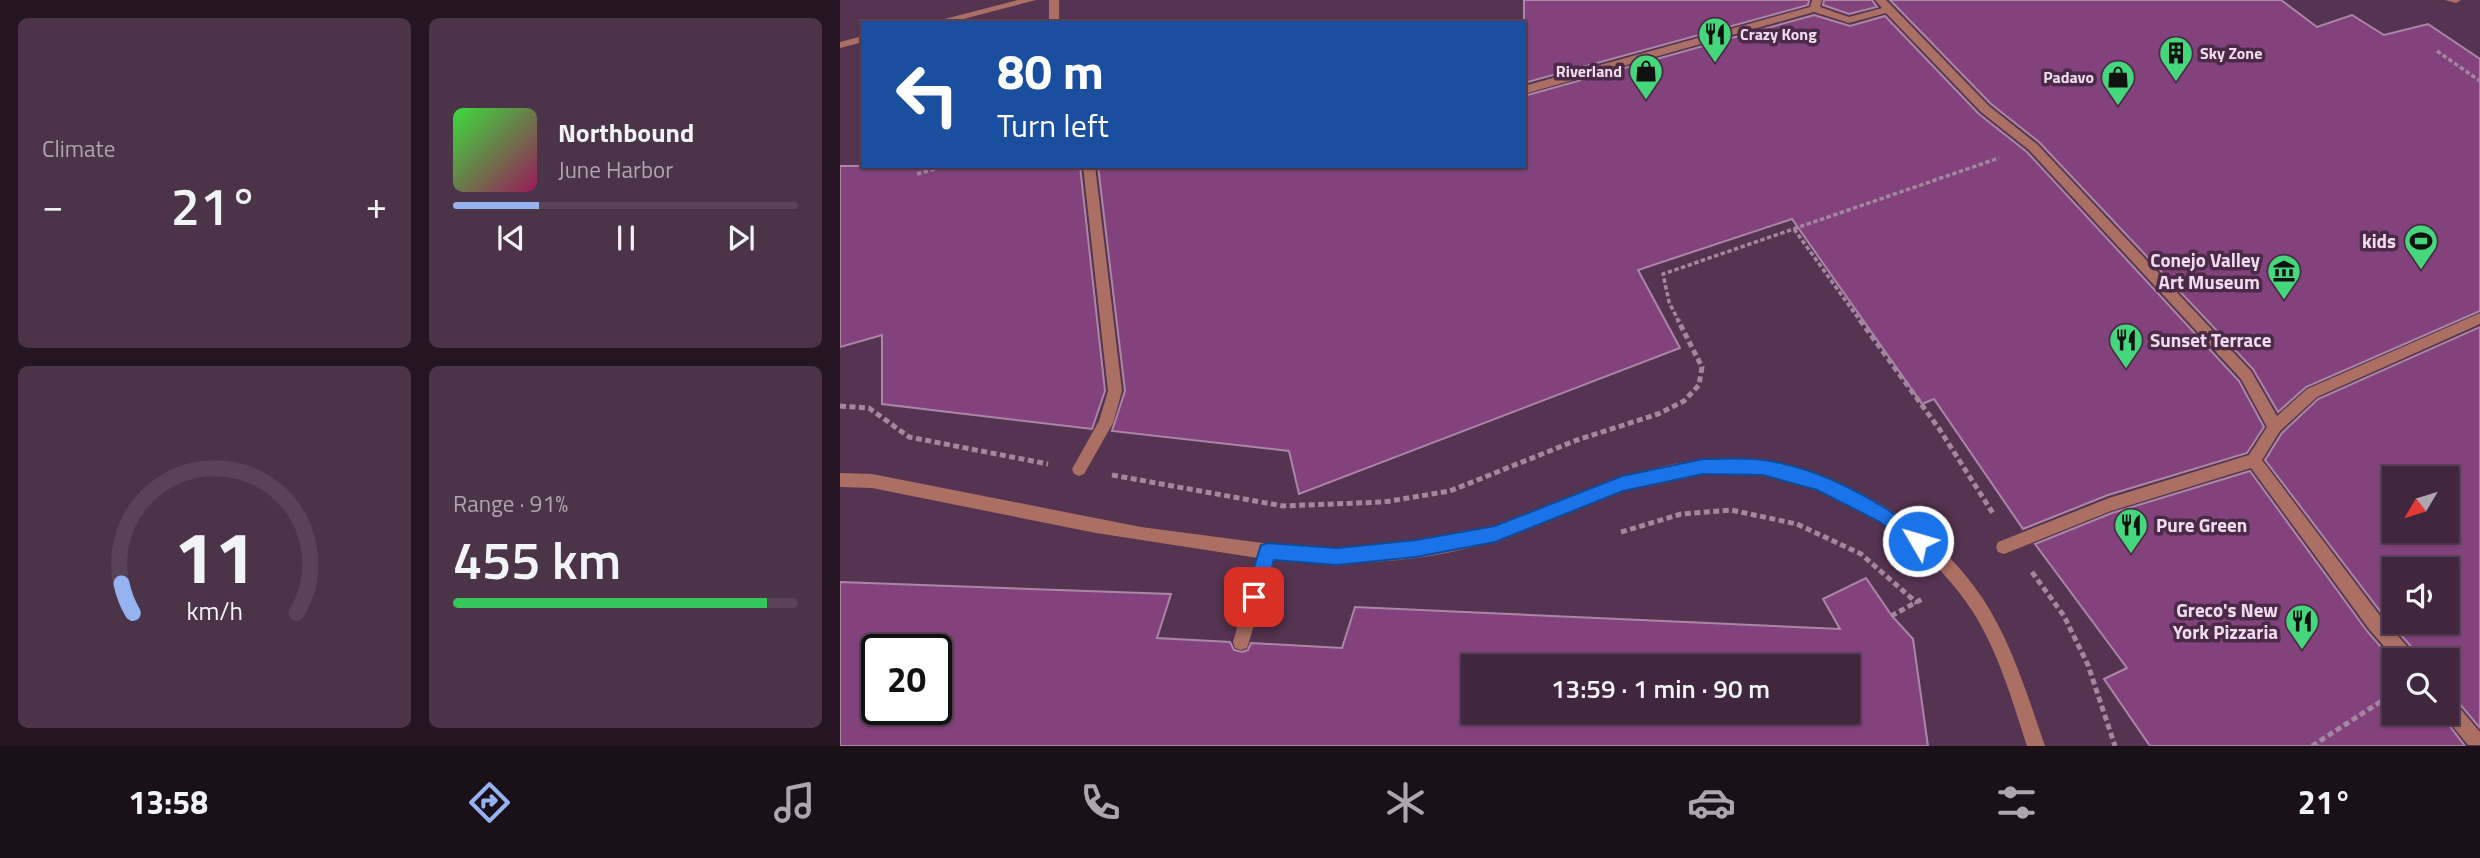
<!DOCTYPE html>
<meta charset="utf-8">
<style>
:root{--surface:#40273d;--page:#4b3348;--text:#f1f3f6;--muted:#aea5b0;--line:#594457;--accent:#95b2f1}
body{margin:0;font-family:"Titillium Web",sans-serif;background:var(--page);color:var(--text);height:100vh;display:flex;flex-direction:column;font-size:26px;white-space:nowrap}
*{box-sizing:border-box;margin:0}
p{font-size:23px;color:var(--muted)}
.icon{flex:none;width:38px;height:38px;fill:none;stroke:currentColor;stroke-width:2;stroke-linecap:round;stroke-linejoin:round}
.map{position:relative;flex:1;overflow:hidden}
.panel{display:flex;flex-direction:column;gap:18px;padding:18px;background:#231522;width:840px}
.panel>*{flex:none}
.guide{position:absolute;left:21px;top:21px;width:665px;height:147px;border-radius:0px;box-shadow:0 2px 5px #0004,0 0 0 2px var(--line);background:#1a4fa0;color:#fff;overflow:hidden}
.needle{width:46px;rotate:232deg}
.tools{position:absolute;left:1542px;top:466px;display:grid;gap:14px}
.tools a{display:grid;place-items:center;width:77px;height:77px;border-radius:0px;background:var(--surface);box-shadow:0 2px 5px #0004,0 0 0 2px var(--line);font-size:35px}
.speed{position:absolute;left:21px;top:634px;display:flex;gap:14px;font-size:35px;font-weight:700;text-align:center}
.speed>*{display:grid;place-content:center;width:91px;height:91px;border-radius:50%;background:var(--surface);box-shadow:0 2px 5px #0004,0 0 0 2px var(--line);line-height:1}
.speed .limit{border:4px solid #111;border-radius:10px;background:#fff;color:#111}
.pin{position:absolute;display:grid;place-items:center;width:60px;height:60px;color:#fff;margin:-30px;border-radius:14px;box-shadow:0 4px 10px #0006}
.me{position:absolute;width:77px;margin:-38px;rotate:308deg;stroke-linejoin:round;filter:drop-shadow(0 0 5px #0008)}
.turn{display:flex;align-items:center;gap:24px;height:147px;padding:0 21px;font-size:32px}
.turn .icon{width:91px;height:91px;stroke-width:2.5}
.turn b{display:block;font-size:49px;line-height:60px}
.big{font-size:52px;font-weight:600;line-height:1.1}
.panel .tile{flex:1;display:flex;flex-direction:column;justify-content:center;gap:10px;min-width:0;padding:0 24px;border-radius:10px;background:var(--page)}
.panel .dial{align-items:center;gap:0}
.dial svg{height:182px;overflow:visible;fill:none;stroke:var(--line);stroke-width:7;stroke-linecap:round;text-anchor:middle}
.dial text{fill:var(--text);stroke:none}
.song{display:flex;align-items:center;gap:21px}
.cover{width:84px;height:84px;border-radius:10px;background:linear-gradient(135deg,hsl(120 70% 55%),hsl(330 70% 35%))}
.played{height:7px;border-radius:4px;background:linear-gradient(90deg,var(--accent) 25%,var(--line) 25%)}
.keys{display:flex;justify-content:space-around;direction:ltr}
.heat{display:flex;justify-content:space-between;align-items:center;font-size:38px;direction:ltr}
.charge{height:10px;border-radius:5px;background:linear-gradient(90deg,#34c759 91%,var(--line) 0)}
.panel .tiles{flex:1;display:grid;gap:18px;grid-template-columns:repeat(2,1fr)}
.trip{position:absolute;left:621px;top:654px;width:399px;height:70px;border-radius:0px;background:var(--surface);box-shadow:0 2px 5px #0004,0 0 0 2px var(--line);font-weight:600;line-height:70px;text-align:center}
.menu{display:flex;height:112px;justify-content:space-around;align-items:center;background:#1a1018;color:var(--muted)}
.menu .icon{width:49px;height:49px}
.menu .selected{color:var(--accent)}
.menu b{font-size:32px;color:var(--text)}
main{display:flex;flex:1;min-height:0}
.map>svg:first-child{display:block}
.building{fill:#83427c;stroke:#ac86a6;stroke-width:2;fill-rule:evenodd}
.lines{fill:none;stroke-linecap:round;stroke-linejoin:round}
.path-far1{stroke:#a2879e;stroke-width:3.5;stroke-dasharray:4.5 2.5;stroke-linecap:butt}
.path{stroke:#a2879e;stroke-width:5;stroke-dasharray:6 3.5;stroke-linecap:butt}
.service{fill:#ac6f63;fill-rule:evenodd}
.pedestrian{fill:#ac6f63;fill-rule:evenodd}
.route{fill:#1a73e8;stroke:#114b97;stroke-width:2}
.labels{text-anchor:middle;stroke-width:7;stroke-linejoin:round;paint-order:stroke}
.far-poi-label{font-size:16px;font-weight:bold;fill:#f1dced;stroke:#4a2a46;text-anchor:start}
.poi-label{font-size:19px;font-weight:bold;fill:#f1dced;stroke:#4a2a46;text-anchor:end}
</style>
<main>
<section class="panel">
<div class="tiles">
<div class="tile"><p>Climate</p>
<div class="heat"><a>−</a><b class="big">21°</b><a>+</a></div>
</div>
<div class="tile">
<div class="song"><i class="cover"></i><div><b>Northbound</b><p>June Harbor</p></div></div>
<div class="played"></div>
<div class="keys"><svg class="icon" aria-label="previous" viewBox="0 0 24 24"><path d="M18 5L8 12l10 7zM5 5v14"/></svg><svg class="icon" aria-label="pause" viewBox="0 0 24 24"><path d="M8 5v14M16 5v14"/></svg><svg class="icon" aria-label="next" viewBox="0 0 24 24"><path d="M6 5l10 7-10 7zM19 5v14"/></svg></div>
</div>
<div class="tile dial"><svg viewBox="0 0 100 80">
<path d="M14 69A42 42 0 1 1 86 69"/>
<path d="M14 69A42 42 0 0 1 9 56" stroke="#95b2f1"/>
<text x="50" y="56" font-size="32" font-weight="700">11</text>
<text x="50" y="72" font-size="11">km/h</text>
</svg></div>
<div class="tile"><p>Range · 91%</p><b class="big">455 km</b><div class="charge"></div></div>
</div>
</section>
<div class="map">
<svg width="1640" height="746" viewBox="0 0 1640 746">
<rect width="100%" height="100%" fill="#553451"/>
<g class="building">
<path d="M684 0H969L968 5 684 83Z"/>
<path d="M984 0H1032L1037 7 1009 14 983 5Z"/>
<path d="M1050 0H1441L1477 27 1512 15 1544 35 1588 24 1640 59V311L1466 387 1438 412 1413 369 1199 142 1151 104Z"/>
<path d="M974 15 1010 26 1045 16 1139 114 1187 152 1399 381 1424 427 1407 453 1268 495 1183 529 1094 399 1082 404 952 219 798 270 840 348 459 494 449 451 272 431 285 391 258 166H684V96Z"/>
<path d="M0 166H240L265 391 252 429 42 404V335L0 347Z"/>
<path d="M1640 327V728L1614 697 1606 694V660H1578L1576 652 1543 615 1425 460 1442 433 1478 399ZM1554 478H1606V530H1554ZM1554 569H1606V621H1554Z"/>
<path d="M1410 471 1527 631 1554 662V712H1599L1625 746H1310L1264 679 1287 668 1195 544 1272 513Z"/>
<path d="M1026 578 1052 616 1073 639 1088 746H0V582L331 594 317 638 390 642 394 650 402 652 408 650 411 643 502 648 515 607 1000 629 983 599ZM37 649H96V709H37ZM634 667H1008V712H634Z"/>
</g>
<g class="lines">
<g class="path-far1">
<path d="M1597 51 1640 81"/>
<path d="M77 174 106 166"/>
<path d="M954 229 1021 322"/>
<path d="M839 322 829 302 823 274 1159 158"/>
</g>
<g class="path">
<path d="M1020 320 1100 430 1154 515"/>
<path d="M0 406 29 408 69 437 208 464"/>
<path d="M272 475 443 506 544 502 610 491 737 440 818 414 844 401 859 385 862 367 838 320"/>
<path d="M781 532 841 514 891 510 957 524 1021 554 1077 603"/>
<path d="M1192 572 1224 616 1248 665 1275 746"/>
<path d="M1051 616 1084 598"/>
<path d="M1472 746 1554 693"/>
</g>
<g class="service">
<path d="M178 0H196L108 23H89Z"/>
<path d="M1605 0H1621L1616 3Z"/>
<path d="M23 36V42L0 48V42Z"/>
<path d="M870 459C973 455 1086 512 1143 599 1172 643 1188 697 1205 746H1187C1172 700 1158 650 1131 609 1083 537 994 480 907 473 876 470 843 474 812 482 762 494 717 519 669 536 595 562 511 568 433 559L409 642 407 648 401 650 395 648 393 642 418 558 256 533 32 488 0 487V473L32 474 301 527 445 546 498 549 578 542 638 531 672 521 780 477 833 464Z"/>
</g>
<g class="pedestrian">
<rect x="209" y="0" width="10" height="23"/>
<path d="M972 0H982L980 7 1009 17 1042 8 1035 0H1046L1149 106 1197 144 1411 371 1437 416 1467 389 1640 313V324L1477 397 1440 431 1422 460 1541 617 1574 654 1576 660H1556L1529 629 1411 468 1271 511 1164 554 1158 552 1156 547 1158 542 1269 498 1409 455 1427 427 1401 379 1189 150 1141 112 1046 13 1009 23 974 12 684 94V86L970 7Z"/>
<path d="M243 166H255L282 391 273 423 244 474 239 476 234 474 232 469 259 421 268 391Z"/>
<path d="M1606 696 1612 699 1640 732V745H1628L1601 712H1606Z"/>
</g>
</g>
<path class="route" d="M863 459C883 459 904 457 923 460 981 468 1039 500 1085 536L1087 541 1085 547 1078 550 1040 522 977 490 923 475 863 474 783 491 655 542 576 557 497 565 434 560 421 603 414 606 408 603 405 597 419 551 421 545 428 543 497 548 576 540 655 526 782 476Z"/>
<defs>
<g id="restaurant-pin" transform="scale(1.75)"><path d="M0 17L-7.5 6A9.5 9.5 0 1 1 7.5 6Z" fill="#44d77b" stroke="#4a2a46"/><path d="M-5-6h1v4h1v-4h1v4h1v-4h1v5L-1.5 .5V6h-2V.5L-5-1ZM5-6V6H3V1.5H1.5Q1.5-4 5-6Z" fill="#111"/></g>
<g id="building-pin" transform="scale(1.75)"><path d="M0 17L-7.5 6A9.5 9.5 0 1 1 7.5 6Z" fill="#44d77b" stroke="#4a2a46"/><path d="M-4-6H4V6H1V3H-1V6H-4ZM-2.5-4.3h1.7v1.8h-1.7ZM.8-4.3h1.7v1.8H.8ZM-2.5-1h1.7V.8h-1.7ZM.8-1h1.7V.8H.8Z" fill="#111"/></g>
<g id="shop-pin" transform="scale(1.75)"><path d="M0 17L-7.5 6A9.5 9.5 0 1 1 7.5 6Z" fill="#44d77b" stroke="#4a2a46"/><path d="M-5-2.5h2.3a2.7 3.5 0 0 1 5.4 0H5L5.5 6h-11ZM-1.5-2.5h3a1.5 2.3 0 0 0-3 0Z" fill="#111"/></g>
<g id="stadium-pin" transform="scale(1.75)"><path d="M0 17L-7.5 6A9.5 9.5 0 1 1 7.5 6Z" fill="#44d77b" stroke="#4a2a46"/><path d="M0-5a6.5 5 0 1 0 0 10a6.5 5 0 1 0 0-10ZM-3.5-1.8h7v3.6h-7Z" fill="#111"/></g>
<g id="museum-pin" transform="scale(1.75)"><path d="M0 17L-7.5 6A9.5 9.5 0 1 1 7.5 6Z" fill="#44d77b" stroke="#4a2a46"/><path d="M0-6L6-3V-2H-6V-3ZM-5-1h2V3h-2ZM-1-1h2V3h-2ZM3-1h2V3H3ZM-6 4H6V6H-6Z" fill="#111"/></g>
</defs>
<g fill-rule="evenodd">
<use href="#restaurant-pin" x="875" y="34"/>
<use href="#building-pin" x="1336" y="53"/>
<use href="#shop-pin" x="806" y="71"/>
<use href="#shop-pin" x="1278" y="77"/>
<use href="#stadium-pin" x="1581" y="241"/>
<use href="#museum-pin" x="1444" y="271"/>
<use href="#restaurant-pin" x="1286" y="340"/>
<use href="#restaurant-pin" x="1291" y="525"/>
<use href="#restaurant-pin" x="1462" y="621"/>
</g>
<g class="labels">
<g class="far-poi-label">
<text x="900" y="40">Crazy Kong</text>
<text x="1360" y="59">Sky Zone</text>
<text x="782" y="77" text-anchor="end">Riverland</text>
<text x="1254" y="83" text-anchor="end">Padavo</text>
</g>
<g class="poi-label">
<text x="1556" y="248">kids</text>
<text x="1420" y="267">Conejo Valley<tspan x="1420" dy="22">Art Museum</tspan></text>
<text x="1310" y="347" text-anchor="start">Sunset Terrace</text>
<text x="1316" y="532" text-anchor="start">Pure Green</text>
<text x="1438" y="617">Greco's New<tspan x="1438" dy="22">York Pizzaria</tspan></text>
</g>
</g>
</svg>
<div class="tools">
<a><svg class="needle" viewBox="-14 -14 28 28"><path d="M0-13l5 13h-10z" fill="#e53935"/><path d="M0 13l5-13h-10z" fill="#aea5b0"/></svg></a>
<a><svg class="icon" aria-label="sound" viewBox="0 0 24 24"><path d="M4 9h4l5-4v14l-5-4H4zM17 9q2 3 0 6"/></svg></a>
<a><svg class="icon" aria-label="search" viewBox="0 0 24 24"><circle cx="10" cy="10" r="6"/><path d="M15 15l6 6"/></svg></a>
</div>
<div class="speed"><div class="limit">20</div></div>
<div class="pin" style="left:414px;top:597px;background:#d93025"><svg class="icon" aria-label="arrive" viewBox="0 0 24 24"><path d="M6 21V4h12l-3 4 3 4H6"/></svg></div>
<svg class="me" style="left:1078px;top:541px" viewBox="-20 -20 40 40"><circle r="17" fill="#1a73e8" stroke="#fff" stroke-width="3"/><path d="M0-11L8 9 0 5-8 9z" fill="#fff"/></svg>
<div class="trip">13:59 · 1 min · 90 m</div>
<div class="guide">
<div class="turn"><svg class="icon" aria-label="left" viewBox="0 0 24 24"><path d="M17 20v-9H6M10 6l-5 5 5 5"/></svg><div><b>80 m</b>Turn left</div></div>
</div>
</div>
</main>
<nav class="menu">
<b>13:58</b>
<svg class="icon selected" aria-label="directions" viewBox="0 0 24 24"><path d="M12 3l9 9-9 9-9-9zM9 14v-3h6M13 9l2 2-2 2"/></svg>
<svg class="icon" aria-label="music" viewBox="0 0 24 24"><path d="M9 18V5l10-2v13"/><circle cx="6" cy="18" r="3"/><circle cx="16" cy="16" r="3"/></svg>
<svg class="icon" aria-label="phone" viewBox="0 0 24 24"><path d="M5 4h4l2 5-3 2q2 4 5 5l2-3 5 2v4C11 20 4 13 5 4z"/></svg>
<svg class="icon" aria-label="climate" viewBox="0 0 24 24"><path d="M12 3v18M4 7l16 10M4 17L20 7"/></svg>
<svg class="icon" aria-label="car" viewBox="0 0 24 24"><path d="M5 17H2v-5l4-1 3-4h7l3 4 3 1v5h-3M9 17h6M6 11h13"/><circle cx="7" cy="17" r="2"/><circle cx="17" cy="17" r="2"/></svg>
<svg class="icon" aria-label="filters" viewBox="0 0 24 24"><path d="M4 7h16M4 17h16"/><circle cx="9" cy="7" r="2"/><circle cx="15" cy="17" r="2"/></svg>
<b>21°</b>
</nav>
